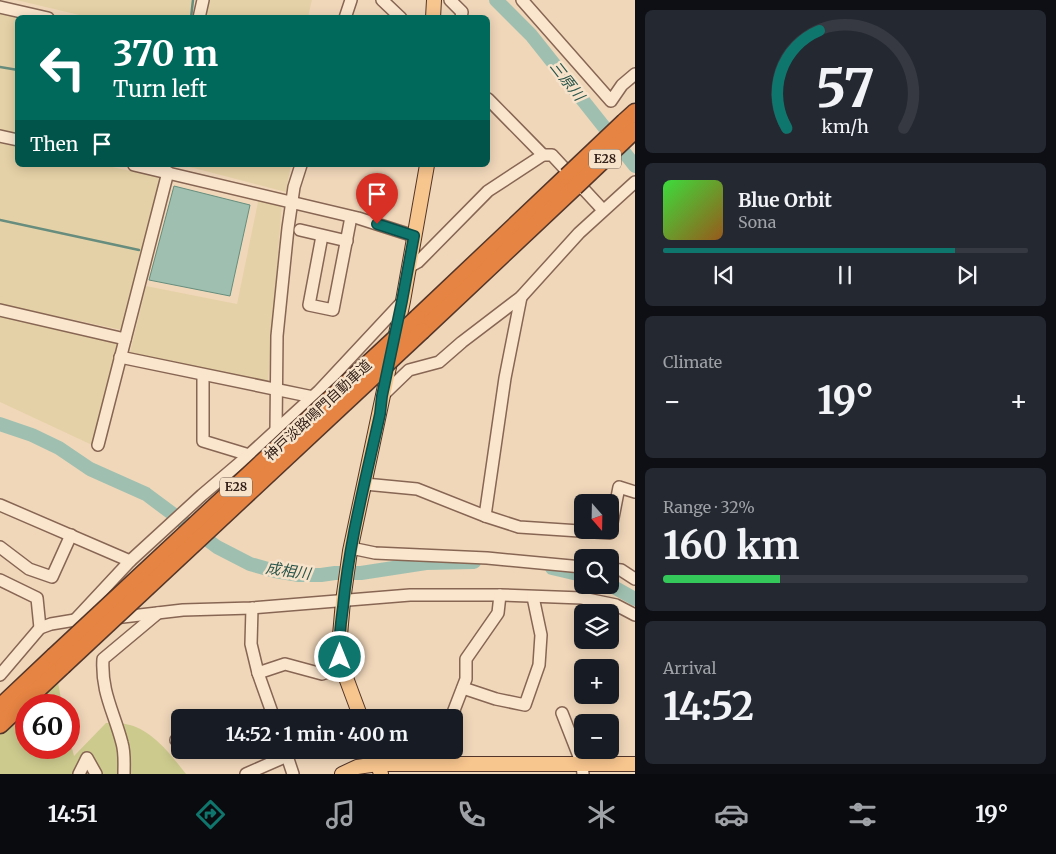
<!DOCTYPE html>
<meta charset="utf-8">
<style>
:root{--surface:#171b24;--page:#242831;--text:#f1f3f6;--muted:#9ea1a6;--line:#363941;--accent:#0f766e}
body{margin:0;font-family:Merriweather,"Noto Sans JP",serif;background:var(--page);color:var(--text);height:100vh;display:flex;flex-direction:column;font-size:19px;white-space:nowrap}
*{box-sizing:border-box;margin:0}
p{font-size:16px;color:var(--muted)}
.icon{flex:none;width:28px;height:28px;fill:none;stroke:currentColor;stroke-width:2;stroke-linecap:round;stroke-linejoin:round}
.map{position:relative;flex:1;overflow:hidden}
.sheet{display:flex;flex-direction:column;gap:10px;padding:10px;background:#0d0f14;width:421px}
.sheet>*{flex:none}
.hud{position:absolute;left:15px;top:15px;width:475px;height:152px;border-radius:8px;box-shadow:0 2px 12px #0003;background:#00695c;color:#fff;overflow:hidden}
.needle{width:32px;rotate:160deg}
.buttons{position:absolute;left:574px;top:494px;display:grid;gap:10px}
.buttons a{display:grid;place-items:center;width:45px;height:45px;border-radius:8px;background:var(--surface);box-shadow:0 2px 12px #0003;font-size:25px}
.speed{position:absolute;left:15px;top:694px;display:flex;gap:10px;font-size:25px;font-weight:700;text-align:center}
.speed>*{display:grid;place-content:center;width:65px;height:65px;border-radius:50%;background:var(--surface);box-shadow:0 2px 12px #0003;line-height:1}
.speed .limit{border:8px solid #d22;background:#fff;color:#111}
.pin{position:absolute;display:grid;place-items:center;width:42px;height:42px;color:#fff;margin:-51px -21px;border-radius:50% 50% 50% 0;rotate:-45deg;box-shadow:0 0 5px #0007}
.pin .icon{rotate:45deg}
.me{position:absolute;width:55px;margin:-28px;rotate:0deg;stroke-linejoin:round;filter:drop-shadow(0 0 4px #0008)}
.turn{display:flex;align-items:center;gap:18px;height:105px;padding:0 15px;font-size:22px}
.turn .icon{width:65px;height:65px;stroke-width:2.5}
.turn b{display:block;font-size:35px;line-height:42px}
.then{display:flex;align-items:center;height:48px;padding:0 15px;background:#0003;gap:10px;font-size:19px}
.big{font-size:38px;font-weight:700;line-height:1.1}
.sheet .tile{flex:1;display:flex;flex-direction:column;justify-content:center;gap:8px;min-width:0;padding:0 18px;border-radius:8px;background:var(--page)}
.sheet .dial{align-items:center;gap:0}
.dial svg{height:130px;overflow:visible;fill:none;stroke:var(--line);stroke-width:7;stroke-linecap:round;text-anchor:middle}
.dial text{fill:var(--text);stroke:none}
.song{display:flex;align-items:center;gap:15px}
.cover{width:60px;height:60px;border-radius:8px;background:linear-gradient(135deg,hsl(120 70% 55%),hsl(30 70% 35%))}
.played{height:5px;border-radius:2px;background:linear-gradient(90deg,var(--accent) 80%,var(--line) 80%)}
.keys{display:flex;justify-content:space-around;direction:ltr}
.heat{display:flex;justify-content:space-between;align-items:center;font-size:28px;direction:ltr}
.charge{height:8px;border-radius:4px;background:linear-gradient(90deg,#34c759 32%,var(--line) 0)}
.trip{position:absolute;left:171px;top:709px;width:292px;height:50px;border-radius:8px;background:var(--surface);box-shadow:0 2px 12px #0003;font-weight:700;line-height:50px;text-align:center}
.tab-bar{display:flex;height:80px;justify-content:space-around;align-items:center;background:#090b0e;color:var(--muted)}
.tab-bar .icon{width:35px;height:35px}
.tab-bar .selected{color:var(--accent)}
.tab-bar b{font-size:22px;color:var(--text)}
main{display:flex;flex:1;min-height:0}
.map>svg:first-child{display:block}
.farmland{fill:#e5d1a7}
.green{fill:#cdca8e}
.water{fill:#9fc0b0;stroke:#668d7d}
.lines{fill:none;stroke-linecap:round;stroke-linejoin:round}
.stream{stroke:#668d7d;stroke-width:2.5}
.river{stroke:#9fc0b0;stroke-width:14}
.minor-casing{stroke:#876654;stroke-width:14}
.major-casing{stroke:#533629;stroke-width:16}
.highway-casing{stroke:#533629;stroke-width:19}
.minor{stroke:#fae5cd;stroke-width:11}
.major{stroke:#f7c58e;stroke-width:14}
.highway{stroke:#e68443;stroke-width:16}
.highway-bridge-casing{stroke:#533629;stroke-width:19;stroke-linecap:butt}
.highway-bridge{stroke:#e68443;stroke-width:16}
.route-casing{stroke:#0a4d48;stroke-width:12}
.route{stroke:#0f766e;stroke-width:9}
.labels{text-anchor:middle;stroke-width:5;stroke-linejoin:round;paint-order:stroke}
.shield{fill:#f7e2ca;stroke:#6f5c4f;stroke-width:1}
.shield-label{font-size:12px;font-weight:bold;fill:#35221a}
.street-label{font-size:14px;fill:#35221a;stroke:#f7e2ca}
.water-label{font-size:15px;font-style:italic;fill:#28554b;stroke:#f7e2ca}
</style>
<main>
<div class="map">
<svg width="635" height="774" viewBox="0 0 635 774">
<rect width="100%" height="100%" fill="#f0d7ba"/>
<g class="farmland">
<path d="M16 0H193L190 17 92 18Z"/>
<path d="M207 0H312L308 17 203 18Z"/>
<path d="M0 12 24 17 18 18 17 135 0 131Z"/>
<path d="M0 143 17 146 18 165H103L163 178 122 330 0 304Z"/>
<path d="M182 165H291L286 192Z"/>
<path d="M259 197 282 203 268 382 129 356 146 286 237 304Z"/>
<path d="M0 316 118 340 92 445 0 402Z"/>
</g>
<g class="green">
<path d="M58 682 62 705H33Z"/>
<path d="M26 711V748H69V737L74 756 106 723C114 723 122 723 130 725 153 731 172 756 186 774H0V735Z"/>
</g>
<path class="water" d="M174 186 250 205 230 296 149 280Z"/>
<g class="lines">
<g class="stream">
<path d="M191 18 193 0"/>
<path d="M0 67 18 70"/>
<path d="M0 220 139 250"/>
</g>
<g class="river">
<path d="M496 0 531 35 635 166"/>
<path d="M0 424 32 435 59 448 90 469 146 494 217 547 250 564 275 571 299 575H321L335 573H361L426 563 474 562"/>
<path d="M552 568 582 575"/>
<path d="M610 585 635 599"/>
</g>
<g class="minor-casing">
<g id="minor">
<path d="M382 0 401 18"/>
<path d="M450 0 462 12 461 18"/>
<path d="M522 0 611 101 622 85 635 74"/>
<path d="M0 7 48 18"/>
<path d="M199 18 203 0"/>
<path d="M345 18 351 0"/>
<path d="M488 99 543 155"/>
<path d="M0 136 18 140"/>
<path d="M134 165 358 218 414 236"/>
<path d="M300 230 347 241"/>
<path d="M322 236 309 305 333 310 351 217"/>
<path d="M409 267 418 262 488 191 543 155H552L603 210"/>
<path d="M0 310 125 339"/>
<path d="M120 357 313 397"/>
<path d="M203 375V441L249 455"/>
<path d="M382 396 409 370 439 362 462 342 521 297 579 233 635 182"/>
<path d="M276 430 277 336 288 228 294 187 301 165"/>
<path d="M98 445 168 172"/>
<path d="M365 484 417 489 485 516 519 527 610 533 619 487 635 492"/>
<path d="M0 505 130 561"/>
<path d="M485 516 505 378 521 297"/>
<path d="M0 547 29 569 52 577 71 535"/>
<path d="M351 548 375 553 487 558 582 567"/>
<path d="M610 569 621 570 635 579"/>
<path d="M0 580 37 598 40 628"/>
<path d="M252 608 251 644 258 673 274 718"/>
<path d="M114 618 183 610 252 608 410 595H500L582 598 616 605 635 615"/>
<path d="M75 620 130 561 202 495 249 455 319 391 403 301"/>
<path d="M258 673 285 664 322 674 342 667"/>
<path d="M0 675 40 628 51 624 75 620H95"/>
<path d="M463 688 496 699 525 705 539 665 541 635 533 597"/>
<path d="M562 713 582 764 583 774"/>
<path d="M451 718 466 679V659L498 613 500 595"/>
<path d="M176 740H180"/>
<path d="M287 756 293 774"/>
<path d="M79 774 87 758 96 774"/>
<path d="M124 774C124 763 125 753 122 743 114 712 101 692 103 659L158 613"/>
<path d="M246 774 287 756 285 750"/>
</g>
</g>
<g class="major-casing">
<g id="major">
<path d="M433 18 434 0"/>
<path d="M361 718 342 667 339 647 343 601 350 551 403 301 427 165"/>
<path d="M373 750 381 774"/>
<path d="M342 774 357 767 378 764H635"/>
</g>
</g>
<g class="highway-casing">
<g id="highway">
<path d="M624 122 635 112"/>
<path d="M417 318 567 176"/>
<path d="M422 331 575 187"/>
<path d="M0 707 54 656"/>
<path d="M0 725 63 666"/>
</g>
</g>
<use href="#minor" class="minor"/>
<use href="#major" class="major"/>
<use href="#highway" class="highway"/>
<g class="highway-bridge-casing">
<g id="highway-bridge">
<path d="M567 176 624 122"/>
<path d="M575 187 634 131"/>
<path d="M54 656 417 318"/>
<path d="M63 666 422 331"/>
</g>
</g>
<use href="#highway-bridge" class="highway-bridge"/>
</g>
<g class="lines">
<g class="route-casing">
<path id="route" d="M340 657C338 640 341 623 343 607 349 542 366 478 380 414L382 396 402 301 414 236 377 224"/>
</g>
<use href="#route" class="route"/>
</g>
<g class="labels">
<g class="shield">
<rect x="589" y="149.5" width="32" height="19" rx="4"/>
<rect x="220" y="477.5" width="32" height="19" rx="4"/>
</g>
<g class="shield-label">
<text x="605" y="163">E28</text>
<text x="236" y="491">E28</text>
</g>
<g class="street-label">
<text transform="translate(318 410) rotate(-43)" y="5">神戸淡路鳴門自動車道</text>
</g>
<g class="water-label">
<text transform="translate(567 81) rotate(52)" y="5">三原川</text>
<text transform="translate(288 571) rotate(8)" y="5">成相川</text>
</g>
</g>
</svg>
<div class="buttons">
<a><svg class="needle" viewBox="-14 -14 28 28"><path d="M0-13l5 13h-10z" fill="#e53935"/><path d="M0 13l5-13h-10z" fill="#9ea1a6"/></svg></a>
<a><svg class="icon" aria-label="search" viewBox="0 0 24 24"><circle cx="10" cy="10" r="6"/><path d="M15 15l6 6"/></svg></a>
<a><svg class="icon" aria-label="layers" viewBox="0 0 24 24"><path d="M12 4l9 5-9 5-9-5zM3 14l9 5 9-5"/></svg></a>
<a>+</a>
<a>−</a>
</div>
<div class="speed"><div class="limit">60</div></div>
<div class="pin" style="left:377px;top:224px;background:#d93025"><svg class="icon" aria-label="arrive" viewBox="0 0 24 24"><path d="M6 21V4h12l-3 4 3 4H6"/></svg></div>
<svg class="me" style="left:340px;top:657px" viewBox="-20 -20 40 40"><circle r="17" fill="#0f766e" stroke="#fff" stroke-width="3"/><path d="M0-11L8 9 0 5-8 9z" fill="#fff"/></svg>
<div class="trip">14:52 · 1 min · 400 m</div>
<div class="hud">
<div class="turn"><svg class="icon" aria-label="left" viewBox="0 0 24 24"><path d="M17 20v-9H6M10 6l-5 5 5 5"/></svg><div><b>370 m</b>Turn left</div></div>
<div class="then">Then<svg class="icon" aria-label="arrive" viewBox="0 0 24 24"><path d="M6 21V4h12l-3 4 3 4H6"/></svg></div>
</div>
</div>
<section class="sheet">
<div class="tile dial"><svg viewBox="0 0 100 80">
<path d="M14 69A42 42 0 1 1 86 69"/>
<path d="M14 69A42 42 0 0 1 34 9" stroke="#0f766e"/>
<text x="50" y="56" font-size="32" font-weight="700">57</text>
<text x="50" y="72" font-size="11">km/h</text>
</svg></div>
<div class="tile">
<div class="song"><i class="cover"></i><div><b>Blue Orbit</b><p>Sona</p></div></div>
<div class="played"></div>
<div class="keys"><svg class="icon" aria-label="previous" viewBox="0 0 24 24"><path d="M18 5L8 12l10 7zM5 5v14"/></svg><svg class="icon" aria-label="pause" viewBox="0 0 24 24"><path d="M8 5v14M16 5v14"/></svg><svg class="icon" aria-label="next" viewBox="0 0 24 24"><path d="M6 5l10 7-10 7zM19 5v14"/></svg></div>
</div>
<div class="tile"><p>Climate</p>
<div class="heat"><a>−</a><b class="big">19°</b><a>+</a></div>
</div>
<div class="tile"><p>Range · 32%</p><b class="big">160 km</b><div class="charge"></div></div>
<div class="tile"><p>Arrival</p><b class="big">14:52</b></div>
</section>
</main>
<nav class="tab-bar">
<b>14:51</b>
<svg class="icon selected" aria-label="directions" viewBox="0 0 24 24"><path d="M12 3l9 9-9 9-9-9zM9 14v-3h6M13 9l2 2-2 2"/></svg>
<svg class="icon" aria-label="music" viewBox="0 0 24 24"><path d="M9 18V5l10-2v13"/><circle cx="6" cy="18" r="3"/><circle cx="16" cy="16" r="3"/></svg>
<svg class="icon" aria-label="phone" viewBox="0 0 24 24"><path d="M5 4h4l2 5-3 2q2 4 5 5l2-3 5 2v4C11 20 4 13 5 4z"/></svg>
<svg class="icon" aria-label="climate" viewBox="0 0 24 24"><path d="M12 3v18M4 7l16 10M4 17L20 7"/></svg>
<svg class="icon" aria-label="car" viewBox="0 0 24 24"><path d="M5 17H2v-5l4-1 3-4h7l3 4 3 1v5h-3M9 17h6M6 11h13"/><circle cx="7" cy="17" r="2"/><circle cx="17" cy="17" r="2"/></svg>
<svg class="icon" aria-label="filters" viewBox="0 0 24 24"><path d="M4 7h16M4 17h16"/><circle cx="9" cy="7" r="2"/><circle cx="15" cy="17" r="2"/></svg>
<b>19°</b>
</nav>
